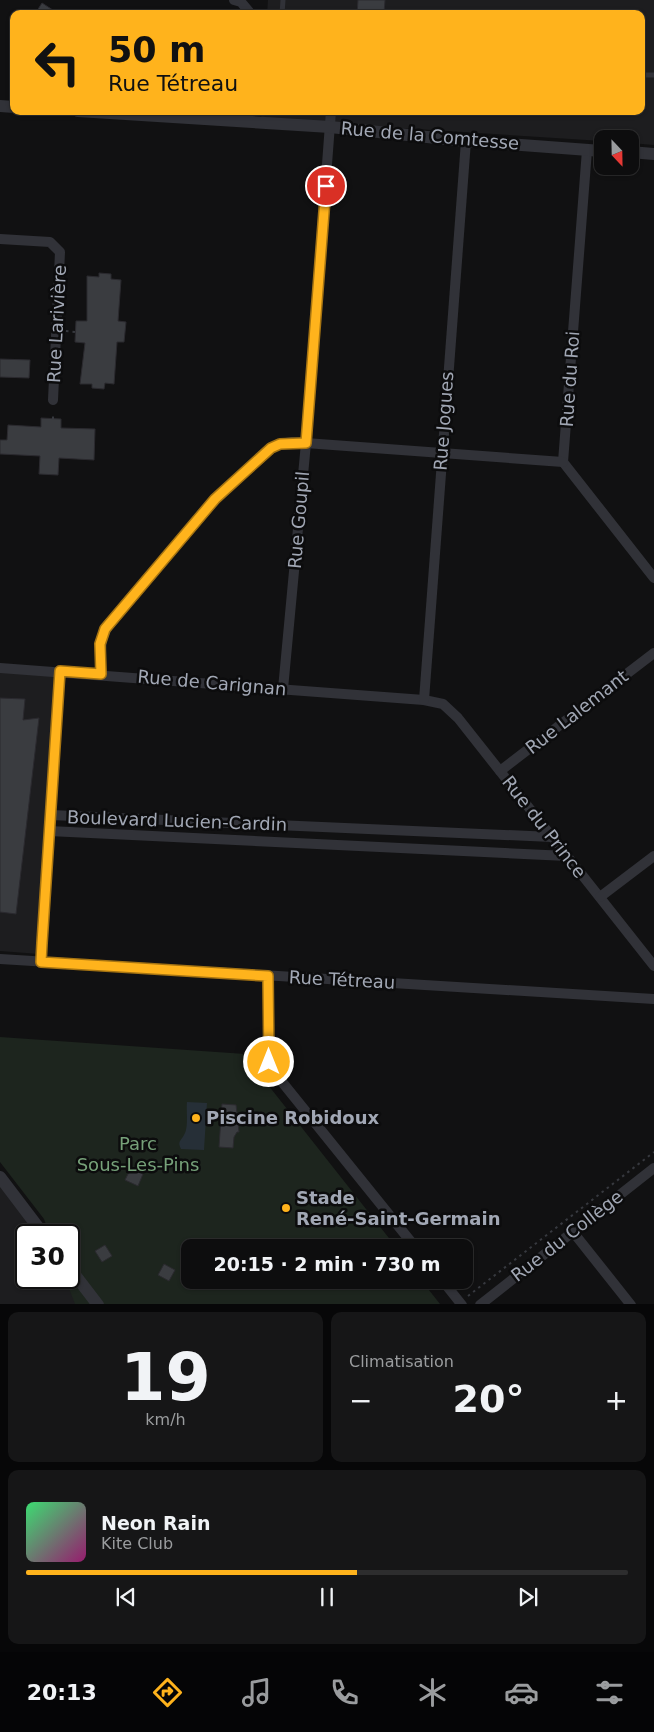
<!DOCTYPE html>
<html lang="fr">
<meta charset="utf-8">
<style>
:root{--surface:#0d0d0e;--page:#161617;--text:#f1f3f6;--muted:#9a9c9e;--line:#2d2d2e;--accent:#ffb31c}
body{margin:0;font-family:"DejaVu Sans",sans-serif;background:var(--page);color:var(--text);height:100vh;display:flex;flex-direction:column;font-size:19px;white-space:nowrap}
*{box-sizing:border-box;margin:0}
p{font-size:16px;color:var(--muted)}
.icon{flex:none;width:28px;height:28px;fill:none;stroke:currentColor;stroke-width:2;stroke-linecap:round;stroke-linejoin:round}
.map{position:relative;height:1304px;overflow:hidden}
.sheet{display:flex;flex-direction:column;gap:8px;padding:8px;background:#070708;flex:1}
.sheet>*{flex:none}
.top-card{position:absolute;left:10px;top:10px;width:635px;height:105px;border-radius:10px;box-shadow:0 1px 4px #0004,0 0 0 1px var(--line);background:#ffb31c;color:#111;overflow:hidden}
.needle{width:32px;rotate:158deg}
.buttons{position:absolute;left:594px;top:130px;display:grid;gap:10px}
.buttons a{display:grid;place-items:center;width:45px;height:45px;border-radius:10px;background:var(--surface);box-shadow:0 1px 4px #0004,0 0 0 1px var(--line);font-size:25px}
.speed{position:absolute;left:15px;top:1224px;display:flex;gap:10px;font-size:25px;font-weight:700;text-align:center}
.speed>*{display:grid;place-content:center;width:65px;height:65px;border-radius:50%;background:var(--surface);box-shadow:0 1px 4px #0004,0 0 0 1px var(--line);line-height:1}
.speed .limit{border:2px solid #111;border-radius:8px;background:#fff;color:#111}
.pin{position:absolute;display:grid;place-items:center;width:42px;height:42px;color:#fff;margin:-21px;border:2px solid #fff;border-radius:50%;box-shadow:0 1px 5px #0007}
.me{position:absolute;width:55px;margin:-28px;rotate:0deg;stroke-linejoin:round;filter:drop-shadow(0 0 4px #0008)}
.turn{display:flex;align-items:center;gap:18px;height:105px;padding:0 15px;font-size:22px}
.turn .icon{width:65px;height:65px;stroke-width:2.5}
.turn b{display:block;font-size:35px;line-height:42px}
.big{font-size:38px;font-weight:800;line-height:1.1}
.sheet .card{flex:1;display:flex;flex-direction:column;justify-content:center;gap:8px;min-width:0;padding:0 18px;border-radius:10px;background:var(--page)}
.sheet .dial{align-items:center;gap:0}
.dial b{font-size:65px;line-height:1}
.song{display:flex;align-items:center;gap:15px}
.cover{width:60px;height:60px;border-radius:8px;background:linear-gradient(135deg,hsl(140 70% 55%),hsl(320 70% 35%))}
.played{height:5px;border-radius:2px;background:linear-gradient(90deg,var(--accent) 55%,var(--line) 55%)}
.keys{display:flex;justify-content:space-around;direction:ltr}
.heat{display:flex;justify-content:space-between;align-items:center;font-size:28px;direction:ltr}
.sheet .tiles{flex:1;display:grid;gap:8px;grid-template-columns:1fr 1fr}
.card:last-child{grid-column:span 2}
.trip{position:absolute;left:181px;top:1239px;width:292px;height:50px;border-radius:10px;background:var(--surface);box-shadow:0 1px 4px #0004,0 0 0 1px var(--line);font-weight:800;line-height:50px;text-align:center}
.tab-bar{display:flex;height:80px;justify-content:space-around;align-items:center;background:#050506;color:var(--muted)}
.tab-bar .icon{width:35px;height:35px}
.tab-bar .active{color:var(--accent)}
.tab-bar b{font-size:22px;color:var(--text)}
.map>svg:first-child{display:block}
.built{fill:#1d1d1f}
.green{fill:#1d251e}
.water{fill:#262f37}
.building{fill:#3a3c40;stroke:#2b2a2f}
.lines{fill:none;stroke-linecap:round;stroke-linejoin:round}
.path{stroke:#37393f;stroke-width:2;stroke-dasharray:2.5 4;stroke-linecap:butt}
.service{stroke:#313238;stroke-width:5}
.minor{stroke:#313238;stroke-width:10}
.tertiary{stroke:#313238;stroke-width:12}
.route-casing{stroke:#a67412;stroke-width:12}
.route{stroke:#ffb31c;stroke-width:9}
.poi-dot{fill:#ffb31c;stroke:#0c0c0d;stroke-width:2}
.labels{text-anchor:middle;stroke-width:5;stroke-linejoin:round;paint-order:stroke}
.street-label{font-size:18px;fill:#a1a7b4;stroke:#0c0c0d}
.poi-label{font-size:18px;font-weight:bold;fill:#a1a7b4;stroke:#0c0c0d;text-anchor:start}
.park-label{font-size:18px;fill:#76a179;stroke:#0c0c0d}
</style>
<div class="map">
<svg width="654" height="1305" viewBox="0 0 654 1305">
<rect width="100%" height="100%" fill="#111112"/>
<g class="built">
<path d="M268 0H654V145L630 143V139H602V141L261 119 262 111H641V14H267Z"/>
<path d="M0 670 57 673 39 954 0 951Z"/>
<path d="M0 1185 38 1235H26V1278H69L92 1304H0Z"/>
</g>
<path class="green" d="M0 1037 259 1055 258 1066 261 1076 396 1247 190 1248V1280H421L440 1304H75L65 1278H69V1235H50L44 1219 0 1162Z"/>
<path class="water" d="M187 1102 207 1103 204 1150 181 1149C177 1141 181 1141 184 1135 189 1128 186 1110 187 1102Z"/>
<g class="building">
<path d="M358 0H385L384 14H357Z"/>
<path d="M42 3 59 14H35Z"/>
<path d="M99 273 111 274V279L121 280 118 321 126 322 124 342H117L114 384 105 383 104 389 92 388V384H80L85 343 75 342 76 321H87V276L99 277Z"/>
<path d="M0 359 30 360 29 378 0 377Z"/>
<path d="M41 418 61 419V428L95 429 94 460 59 458 58 475 39 474 40 456 0 454V440H7L8 425 41 427Z"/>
<path d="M0 698 25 699 23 720 39 718 16 914 0 912Z"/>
<path d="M222 1104 236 1105 239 1132H237L234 1137 233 1148 219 1147Z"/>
<path d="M131 1168 143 1174 138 1186 125 1180Z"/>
<path d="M105 1245 112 1256 102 1262 95 1251Z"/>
<path d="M164 1264 175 1270 169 1281 158 1275Z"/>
</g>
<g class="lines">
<g class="path">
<path d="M66 331 76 332"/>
<path d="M53 419V414"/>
<path d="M468 1296 654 1152"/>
</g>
<g class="service">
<path d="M282 14 283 0"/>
<path d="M641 75H654"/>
</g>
<g class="minor">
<path d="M234 0 241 2 251 14"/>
<path d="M587 150 563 462 654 578"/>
<path d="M0 239 50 242 60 252 53 400"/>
<path d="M0 668 424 700 443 704 458 718 654 966"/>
<path d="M101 674C101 650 98 639 113 619L215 499 271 449 280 444 292 442 563 462"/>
<path d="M283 689 306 443 331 111"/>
<path d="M424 700 466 141"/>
<path d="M500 771 654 653"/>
<path d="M51 815 552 837"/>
<path d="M49 831 567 856"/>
<path d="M600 897 654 856"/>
<path d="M0 959 654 999"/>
<path d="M41 962 60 671"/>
<path d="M268 976 269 1062 274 1072 416 1248"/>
<path d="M573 1232 631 1305"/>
<path d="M442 1280 462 1305"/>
<path d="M480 1305 654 1168"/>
</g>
<g class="tertiary">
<path d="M0 106 14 107"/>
<path d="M78 111 330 127 466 141 602 151"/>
<path d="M630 152 654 154"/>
<path d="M0 1177 44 1235"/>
<path d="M69 1267 98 1305"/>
</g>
</g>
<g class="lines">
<g class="route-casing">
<path id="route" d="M269 1062 268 976 41 962 42 943 60 671 101 674 100 644 105 629 215 499 271 448 280 444 306 443 326 186"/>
</g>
<use href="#route" class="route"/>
</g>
<g class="poi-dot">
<circle cx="196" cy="1118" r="5"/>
<circle cx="286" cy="1208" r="5"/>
</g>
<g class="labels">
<g class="street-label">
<text transform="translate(430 136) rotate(5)" y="6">Rue de la Comtesse</text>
<text transform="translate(57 324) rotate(-87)" y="6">Rue Larivière</text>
<text transform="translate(570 379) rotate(-86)" y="6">Rue du Roi</text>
<text transform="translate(444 421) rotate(-86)" y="6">Rue Jogues</text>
<text transform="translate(299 520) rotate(-85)" y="6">Rue Goupil</text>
<text transform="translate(212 683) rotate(5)" y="6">Rue de Carignan</text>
<text transform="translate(577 712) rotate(-38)" y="6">Rue Lalemant</text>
<text transform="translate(177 821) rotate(2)" y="6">Boulevard Lucien-Cardin</text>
<text transform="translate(544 827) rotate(52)" y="6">Rue du Prince</text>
<text transform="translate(342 980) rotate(3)" y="6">Rue Tétreau</text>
<text transform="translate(567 1236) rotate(-38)" y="6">Rue du Collège</text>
</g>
<g class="poi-label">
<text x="206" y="1124">Piscine Robidoux</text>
<text x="296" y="1204">Stade<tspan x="296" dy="21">René-Saint-Germain</tspan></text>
</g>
<g class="park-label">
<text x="138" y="1150">Parc<tspan x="138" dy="21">Sous-Les-Pins</tspan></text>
</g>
</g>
</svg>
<div class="buttons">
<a><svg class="needle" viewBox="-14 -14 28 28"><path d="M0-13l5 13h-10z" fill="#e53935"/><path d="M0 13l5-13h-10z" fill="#9a9c9e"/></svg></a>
</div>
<div class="speed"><div class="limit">30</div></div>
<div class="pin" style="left:326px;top:186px;background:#d93025"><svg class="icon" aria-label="arrive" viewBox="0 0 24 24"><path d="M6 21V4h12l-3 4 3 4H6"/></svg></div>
<svg class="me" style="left:269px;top:1062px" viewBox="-20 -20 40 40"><circle r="17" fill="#ffb31c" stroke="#fff" stroke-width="3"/><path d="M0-11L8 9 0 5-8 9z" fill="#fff"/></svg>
<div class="trip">20:15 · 2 min · 730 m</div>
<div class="top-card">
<div class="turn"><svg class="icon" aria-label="left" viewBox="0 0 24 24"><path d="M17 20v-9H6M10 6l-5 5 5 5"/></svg><div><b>50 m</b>Rue Tétreau</div></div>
</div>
</div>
<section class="sheet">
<div class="tiles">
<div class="card dial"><b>19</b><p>km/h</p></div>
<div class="card"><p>Climatisation</p>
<div class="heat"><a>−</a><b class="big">20°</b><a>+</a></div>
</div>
<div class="card">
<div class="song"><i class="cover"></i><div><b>Neon Rain</b><p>Kite Club</p></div></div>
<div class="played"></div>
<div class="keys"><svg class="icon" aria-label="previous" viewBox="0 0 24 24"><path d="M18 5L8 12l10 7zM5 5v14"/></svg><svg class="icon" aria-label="pause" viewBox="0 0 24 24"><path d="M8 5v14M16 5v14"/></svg><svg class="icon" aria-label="next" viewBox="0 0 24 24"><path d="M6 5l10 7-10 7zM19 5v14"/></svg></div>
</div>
</div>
</section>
<nav class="tab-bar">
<b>20:13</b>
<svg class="icon active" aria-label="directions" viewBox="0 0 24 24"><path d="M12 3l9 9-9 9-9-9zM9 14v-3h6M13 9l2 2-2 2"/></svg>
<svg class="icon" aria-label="music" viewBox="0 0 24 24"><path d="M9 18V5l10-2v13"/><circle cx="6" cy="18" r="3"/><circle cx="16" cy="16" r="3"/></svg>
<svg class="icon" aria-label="phone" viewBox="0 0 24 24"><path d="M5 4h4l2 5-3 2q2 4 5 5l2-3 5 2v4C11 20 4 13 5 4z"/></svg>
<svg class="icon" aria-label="climate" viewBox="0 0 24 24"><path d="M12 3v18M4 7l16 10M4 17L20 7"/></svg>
<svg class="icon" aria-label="car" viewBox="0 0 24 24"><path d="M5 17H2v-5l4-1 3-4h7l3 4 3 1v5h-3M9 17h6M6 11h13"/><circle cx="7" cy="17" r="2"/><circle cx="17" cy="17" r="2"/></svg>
<svg class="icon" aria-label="filters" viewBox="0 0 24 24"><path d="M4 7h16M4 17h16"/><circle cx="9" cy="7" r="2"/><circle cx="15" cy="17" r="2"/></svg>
</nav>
